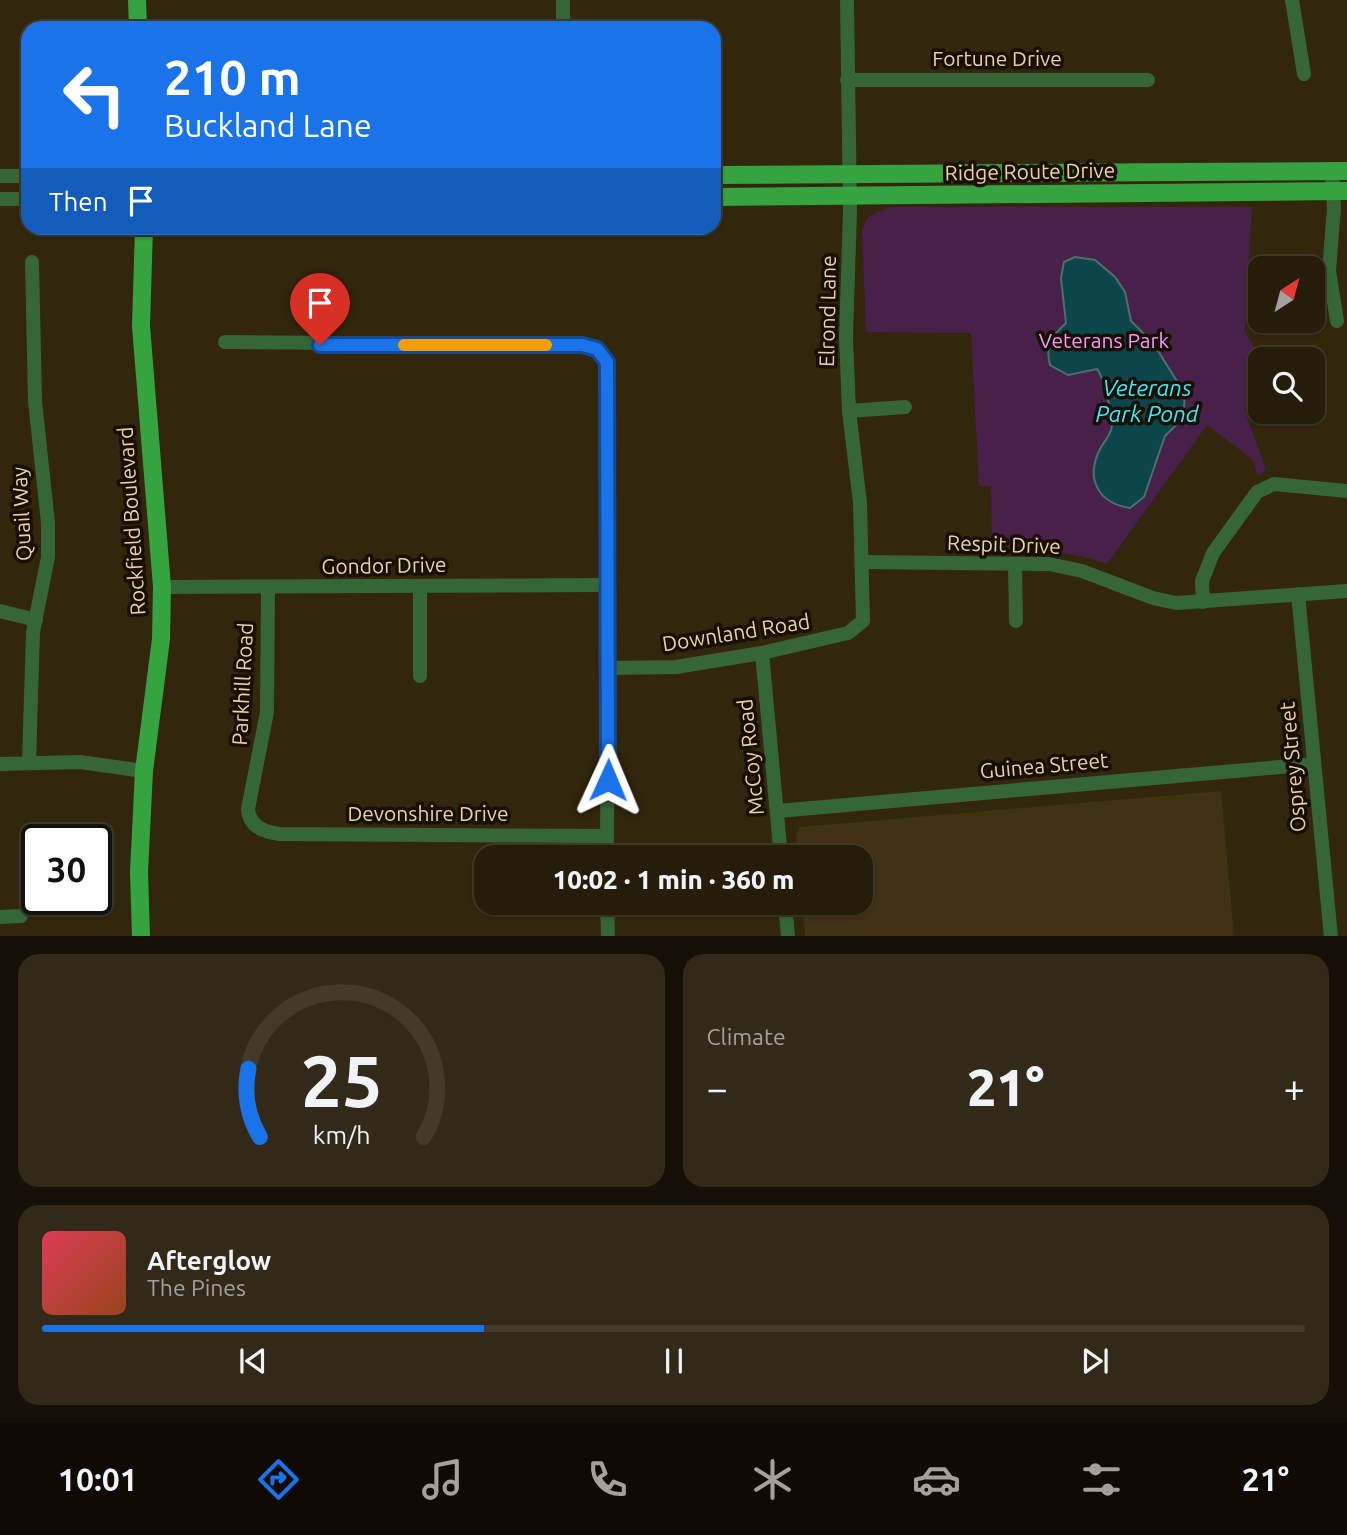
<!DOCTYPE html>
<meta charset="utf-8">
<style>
:root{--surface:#261c0a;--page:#322918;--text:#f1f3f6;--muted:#a4a19c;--line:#423a2b;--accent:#1a73e8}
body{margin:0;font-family:Ubuntu,sans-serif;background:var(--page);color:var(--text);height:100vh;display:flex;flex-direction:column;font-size:26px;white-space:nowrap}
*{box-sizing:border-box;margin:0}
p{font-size:23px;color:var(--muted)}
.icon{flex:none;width:38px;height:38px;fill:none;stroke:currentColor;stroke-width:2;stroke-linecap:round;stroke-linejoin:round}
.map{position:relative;height:936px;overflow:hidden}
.sheet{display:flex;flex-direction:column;gap:18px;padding:18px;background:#150f06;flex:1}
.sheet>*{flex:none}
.top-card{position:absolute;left:21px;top:21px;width:700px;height:214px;border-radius:21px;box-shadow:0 2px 5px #0004,0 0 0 2px var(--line);background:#1a73e8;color:#fff;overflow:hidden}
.needle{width:46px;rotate:36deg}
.buttons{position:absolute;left:1248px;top:256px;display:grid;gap:14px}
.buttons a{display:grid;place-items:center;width:77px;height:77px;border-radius:14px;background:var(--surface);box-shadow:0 2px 5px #0004,0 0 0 2px var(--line);font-size:35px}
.speed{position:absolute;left:21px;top:824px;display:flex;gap:14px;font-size:35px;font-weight:700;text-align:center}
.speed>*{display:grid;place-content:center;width:91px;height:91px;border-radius:50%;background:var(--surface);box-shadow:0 2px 5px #0004,0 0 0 2px var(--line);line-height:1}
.speed .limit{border:4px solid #111;border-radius:10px;background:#fff;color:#111}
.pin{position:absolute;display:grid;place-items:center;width:60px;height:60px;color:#fff;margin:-72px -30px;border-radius:50% 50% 50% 0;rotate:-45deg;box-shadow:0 0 7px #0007}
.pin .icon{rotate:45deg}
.me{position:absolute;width:77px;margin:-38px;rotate:1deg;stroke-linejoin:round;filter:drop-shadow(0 0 5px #0008)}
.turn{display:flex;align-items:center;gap:24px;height:147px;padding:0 28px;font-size:32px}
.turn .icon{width:91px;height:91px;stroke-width:2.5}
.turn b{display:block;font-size:49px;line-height:60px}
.then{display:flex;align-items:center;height:66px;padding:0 28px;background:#0003;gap:14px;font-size:26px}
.big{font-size:52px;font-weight:800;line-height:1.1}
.sheet .tile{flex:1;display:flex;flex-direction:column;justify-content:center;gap:10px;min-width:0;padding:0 24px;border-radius:21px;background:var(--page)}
.sheet .dial{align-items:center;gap:0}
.dial svg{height:182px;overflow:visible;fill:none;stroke:var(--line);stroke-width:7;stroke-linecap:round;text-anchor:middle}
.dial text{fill:var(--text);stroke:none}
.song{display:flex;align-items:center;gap:21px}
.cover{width:84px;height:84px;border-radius:10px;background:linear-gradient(135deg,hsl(350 70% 55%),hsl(20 70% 35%))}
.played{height:7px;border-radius:4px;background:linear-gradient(90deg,var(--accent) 35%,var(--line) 35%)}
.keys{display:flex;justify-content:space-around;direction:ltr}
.heat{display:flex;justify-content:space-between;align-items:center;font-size:38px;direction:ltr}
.sheet .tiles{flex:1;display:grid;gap:18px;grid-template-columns:1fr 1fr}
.tile:last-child{grid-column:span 2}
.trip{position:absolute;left:474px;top:845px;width:399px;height:70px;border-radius:21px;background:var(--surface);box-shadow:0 2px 5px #0004,0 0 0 2px var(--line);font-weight:800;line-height:70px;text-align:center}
.menu{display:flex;height:112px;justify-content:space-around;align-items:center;background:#0f0b04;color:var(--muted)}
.menu .icon{width:49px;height:49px}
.menu .selected{color:var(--accent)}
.menu b{font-size:32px;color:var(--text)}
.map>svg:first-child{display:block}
.built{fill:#3f3215}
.green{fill:#47214a}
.water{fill:#0c464b;stroke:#4d7069;stroke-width:2}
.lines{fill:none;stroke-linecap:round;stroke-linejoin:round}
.minor{stroke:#366638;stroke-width:14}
.major{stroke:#35a33f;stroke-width:18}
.route-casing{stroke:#114b97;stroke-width:18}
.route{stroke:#1a73e8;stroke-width:12}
.slow{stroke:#f59e0b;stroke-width:12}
.labels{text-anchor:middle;stroke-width:7;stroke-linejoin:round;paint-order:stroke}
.street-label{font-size:21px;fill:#e6d3ae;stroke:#190f00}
.park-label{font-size:21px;fill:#f797fe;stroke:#190f00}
.water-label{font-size:23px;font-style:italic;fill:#3aebfc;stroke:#190f00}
</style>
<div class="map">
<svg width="1347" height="937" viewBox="0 0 1347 937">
<rect width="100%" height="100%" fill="#32260d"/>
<path class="built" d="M1221 791 1234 936H805L802 903H861V858L798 857 796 835 800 827Z"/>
<path class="green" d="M889 207H1252L1245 331 1260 359V404L1244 408 1266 470 1258 476 1252 459 1207 425 1107 564C1069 550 1033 549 992 550L991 486H979L971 333 866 332 862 229 868 217Z"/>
<path class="water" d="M1075 257 1095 260 1115 277 1125 292 1131 321 1153 343 1185 394 1183 418 1165 436 1144 497 1130 508C1098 503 1085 479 1100 449 1103 443 1109 437 1111 430 1115 421 1103 376 1097 369L1068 375 1050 365C1045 344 1051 337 1066 323L1061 278 1064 262Z"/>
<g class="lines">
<g class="minor">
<path d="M563 0V28"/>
<path d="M1292 0 1304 74"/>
<path d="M847 80H1148"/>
<path d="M1332 171 1334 208 1329 271 1337 321"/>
<path d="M0 176H28"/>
<path d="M0 199H28"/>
<path d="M225 342 582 345 601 353 609 372 607 858"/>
<path d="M849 411 905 407"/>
<path d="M863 562 1049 564 1082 571 1153 598 1176 603 1347 591"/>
<path d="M1015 564 1016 621"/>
<path d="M162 587 606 585"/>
<path d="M268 588 267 712 248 809C249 826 263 832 279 834L607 836"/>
<path d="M1298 594 1331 937"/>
<path d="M1203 602 1202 581 1213 553 1257 492 1274 484 1347 491"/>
<path d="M0 611 36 620"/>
<path d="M762 653 781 858"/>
<path d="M610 668 676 667 762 653 848 633 863 621 860 503 849 411 846 337 850 211 847 0"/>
<path d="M420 676V586"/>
<path d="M29 763 33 632 48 557V523L35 401 32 262"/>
<path d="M0 764 80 762 144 771"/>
<path d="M778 811 1314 764"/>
<path d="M607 903 608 937"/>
<path d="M785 903 788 937"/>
<path d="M0 917 21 916"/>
</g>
<g class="major">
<path d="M137 0 138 28"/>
<path d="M714 175 1347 171"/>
<path d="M714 197 1347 191"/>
<path d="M141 937 139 872 144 771 161 639 162 587 141 326 144 228"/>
</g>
</g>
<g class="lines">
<g class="route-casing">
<path id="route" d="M320 345H582L597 349 607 362 608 780"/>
</g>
<use href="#route" class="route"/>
<path class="slow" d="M404 345H546"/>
</g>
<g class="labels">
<g class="street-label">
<text x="997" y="66">Fortune Drive</text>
<text transform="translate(1030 172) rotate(-1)" y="7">Ridge Route Drive</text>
<text transform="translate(828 311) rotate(-89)" y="7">Elrond Lane</text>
<text transform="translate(22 514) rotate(-93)" y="7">Quail Way</text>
<text transform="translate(132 521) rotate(-94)" y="7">Rockfield Boulevard</text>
<text transform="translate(1004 545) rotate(2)" y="7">Respit Drive</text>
<text transform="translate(384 566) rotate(-1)" y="7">Gondor Drive</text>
<text transform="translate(736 633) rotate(-9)" y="7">Downland Road</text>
<text transform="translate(243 684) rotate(-87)" y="7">Parkhill Road</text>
<text transform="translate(751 757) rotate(-96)" y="7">McCoy Road</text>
<text transform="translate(1044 766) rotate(-5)" y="7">Guinea Street</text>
<text transform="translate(1293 767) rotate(-95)" y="7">Osprey Street</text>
<text x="428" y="821">Devonshire Drive</text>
</g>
<g class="park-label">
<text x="1104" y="348">Veterans Park</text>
</g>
<g class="water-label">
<text x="1147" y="396">Veterans<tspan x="1147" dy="26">Park Pond</tspan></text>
</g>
</g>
</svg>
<div class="buttons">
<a><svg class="needle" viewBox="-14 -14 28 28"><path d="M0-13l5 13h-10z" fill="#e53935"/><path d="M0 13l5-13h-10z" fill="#a4a19c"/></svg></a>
<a><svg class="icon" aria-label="search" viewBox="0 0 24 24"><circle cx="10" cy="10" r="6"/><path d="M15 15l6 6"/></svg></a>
</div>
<div class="speed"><div class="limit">30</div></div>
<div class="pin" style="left:320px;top:345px;background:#d93025"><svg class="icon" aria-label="arrive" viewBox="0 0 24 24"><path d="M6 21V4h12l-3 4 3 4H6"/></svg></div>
<svg class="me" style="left:608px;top:780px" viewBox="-20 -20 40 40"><path d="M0-17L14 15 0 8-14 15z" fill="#1a73e8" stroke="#fff" stroke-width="4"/></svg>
<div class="trip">10:02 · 1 min · 360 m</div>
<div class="top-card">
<div class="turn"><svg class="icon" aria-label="left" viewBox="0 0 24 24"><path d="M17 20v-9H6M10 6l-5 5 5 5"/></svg><div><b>210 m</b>Buckland Lane</div></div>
<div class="then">Then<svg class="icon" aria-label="arrive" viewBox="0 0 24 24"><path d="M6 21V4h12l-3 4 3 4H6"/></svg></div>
</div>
</div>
<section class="sheet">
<div class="tiles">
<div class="tile dial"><svg viewBox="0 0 100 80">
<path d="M14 69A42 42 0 1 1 86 69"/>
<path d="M14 69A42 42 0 0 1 9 39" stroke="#1a73e8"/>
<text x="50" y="56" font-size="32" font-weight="700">25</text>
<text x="50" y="72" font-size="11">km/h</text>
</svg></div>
<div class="tile"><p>Climate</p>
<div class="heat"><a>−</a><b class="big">21°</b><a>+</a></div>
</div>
<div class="tile">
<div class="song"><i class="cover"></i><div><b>Afterglow</b><p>The Pines</p></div></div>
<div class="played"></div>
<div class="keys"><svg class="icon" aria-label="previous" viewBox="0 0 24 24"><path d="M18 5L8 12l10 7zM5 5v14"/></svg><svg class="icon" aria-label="pause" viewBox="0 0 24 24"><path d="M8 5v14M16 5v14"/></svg><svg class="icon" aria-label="next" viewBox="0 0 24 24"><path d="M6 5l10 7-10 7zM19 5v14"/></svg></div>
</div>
</div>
</section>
<nav class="menu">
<b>10:01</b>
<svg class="icon selected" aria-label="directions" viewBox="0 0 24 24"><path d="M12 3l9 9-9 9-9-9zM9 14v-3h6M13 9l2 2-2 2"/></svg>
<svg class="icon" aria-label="music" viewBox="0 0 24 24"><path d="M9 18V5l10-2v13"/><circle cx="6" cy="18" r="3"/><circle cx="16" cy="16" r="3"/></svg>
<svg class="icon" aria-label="phone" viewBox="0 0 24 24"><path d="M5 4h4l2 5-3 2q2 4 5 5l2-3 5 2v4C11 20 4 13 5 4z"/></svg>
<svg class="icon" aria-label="climate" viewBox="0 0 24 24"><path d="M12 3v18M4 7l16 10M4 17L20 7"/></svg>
<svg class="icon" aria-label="car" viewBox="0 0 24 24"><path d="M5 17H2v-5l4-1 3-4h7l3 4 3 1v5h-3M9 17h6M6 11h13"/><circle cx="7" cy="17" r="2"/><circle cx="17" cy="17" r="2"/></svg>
<svg class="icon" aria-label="filters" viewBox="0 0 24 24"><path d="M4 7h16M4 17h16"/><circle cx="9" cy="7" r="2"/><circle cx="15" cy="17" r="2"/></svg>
<b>21°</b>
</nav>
